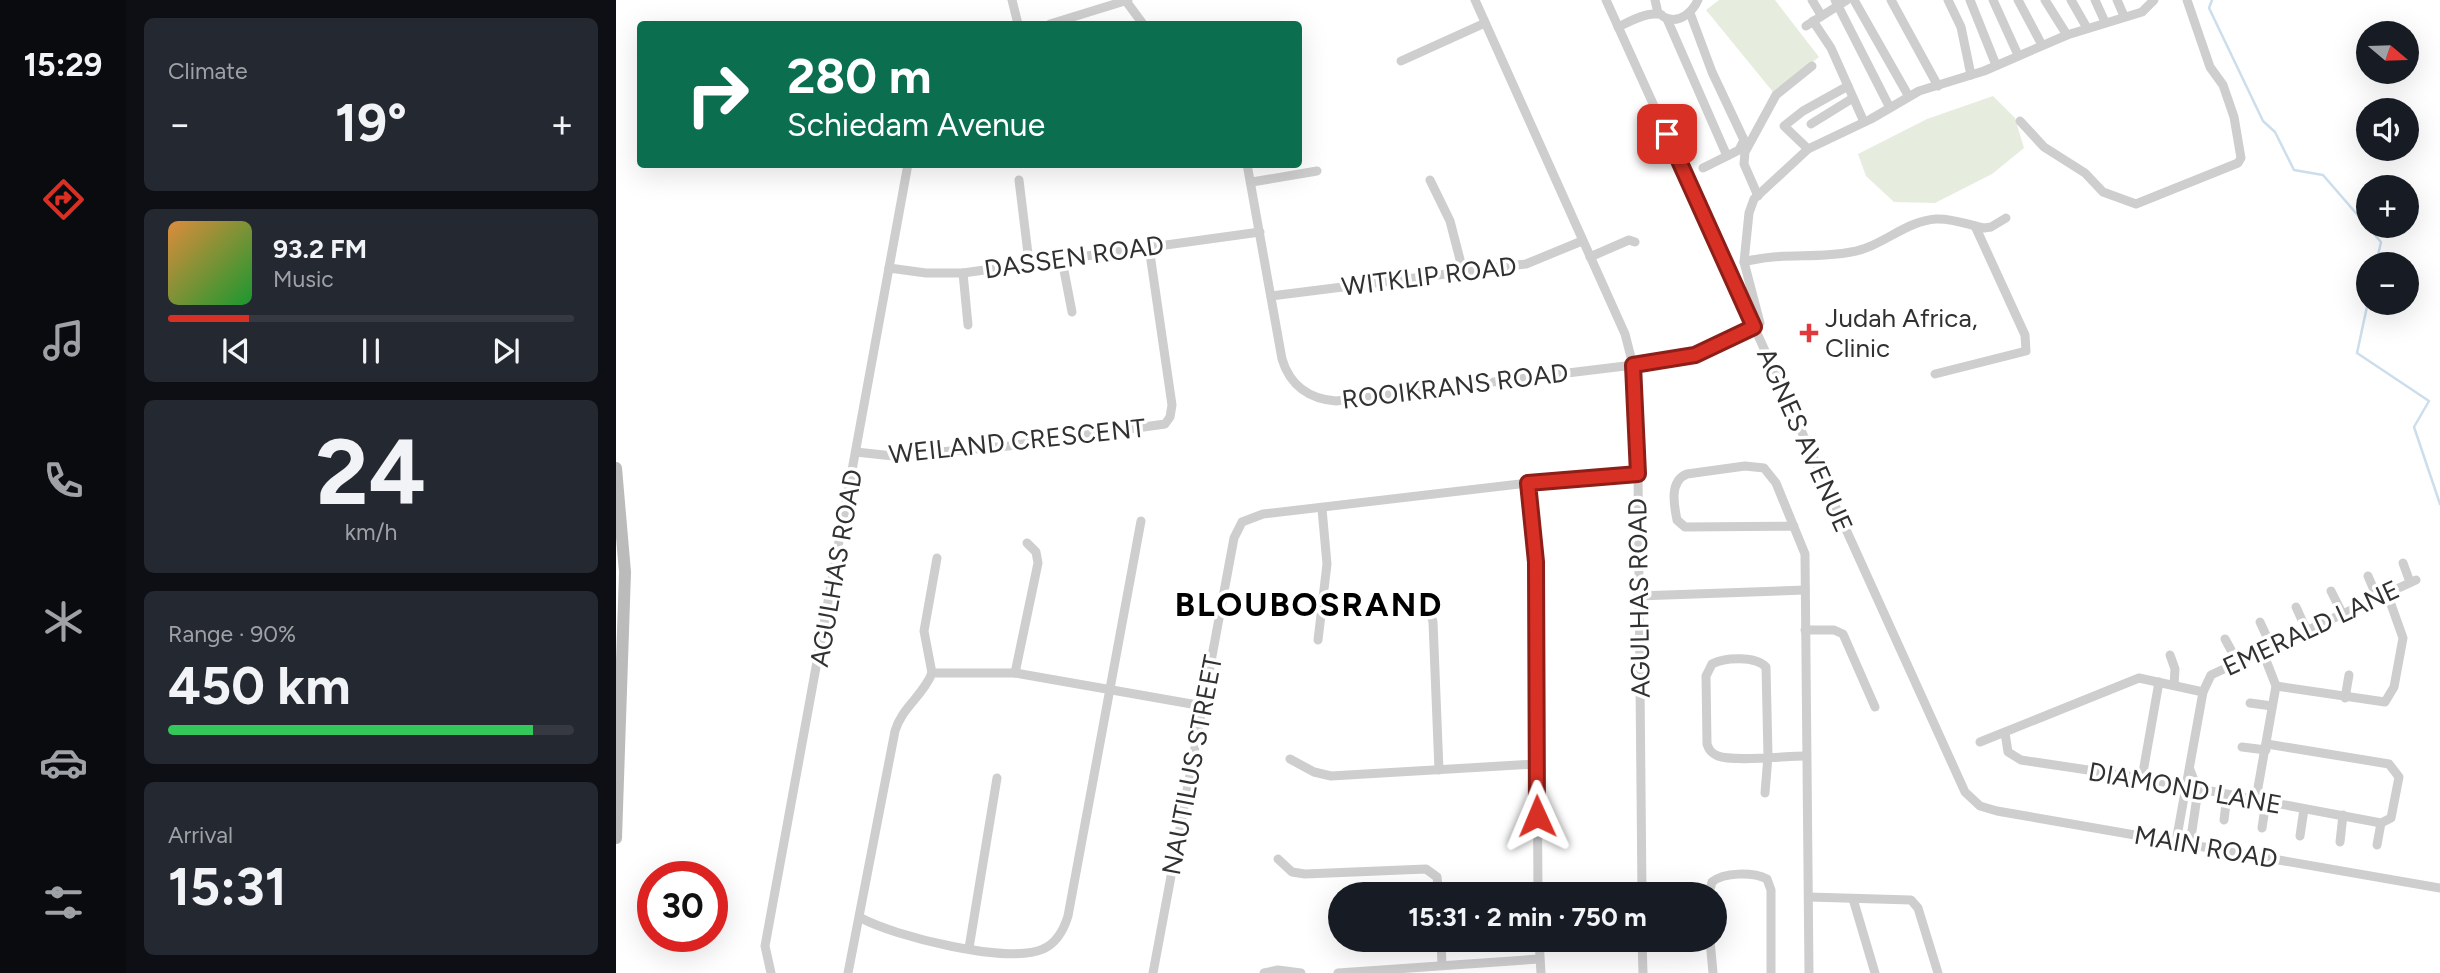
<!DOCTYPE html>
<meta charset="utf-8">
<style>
:root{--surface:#171b24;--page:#242831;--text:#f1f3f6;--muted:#9ea1a6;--line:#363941;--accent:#d93025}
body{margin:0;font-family:Figtree,sans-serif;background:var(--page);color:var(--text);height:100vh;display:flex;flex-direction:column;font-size:26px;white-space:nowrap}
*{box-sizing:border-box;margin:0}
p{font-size:23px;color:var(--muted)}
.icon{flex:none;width:38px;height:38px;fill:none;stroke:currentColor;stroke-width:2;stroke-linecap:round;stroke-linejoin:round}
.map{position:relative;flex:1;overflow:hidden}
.drawer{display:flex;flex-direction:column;gap:18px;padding:18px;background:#0d0f14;width:490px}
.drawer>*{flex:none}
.guide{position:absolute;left:21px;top:21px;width:665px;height:147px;border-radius:7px;box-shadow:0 7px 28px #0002;background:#0b6e4f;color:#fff;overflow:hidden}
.needle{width:46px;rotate:109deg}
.buttons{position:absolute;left:1740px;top:21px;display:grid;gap:14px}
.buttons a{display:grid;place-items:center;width:63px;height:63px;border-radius:50%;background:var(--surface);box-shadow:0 7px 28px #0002;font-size:35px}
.speed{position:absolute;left:21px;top:861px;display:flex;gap:14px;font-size:35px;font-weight:700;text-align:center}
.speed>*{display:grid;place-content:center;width:91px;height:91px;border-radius:50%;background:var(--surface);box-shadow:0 7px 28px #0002;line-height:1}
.speed .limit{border:10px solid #d22;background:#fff;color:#111}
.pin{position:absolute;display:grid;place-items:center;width:60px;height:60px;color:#fff;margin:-30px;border-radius:14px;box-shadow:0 4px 10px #0006}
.me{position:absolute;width:77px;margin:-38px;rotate:359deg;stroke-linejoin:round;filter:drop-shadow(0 0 5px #0008)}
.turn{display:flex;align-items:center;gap:24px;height:147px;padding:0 35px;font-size:32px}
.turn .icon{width:91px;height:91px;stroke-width:2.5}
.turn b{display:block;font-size:49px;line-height:60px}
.big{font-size:52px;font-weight:700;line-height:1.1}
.drawer .widget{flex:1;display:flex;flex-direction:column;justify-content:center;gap:10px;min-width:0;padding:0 24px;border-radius:10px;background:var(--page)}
.drawer .dial{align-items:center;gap:0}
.dial b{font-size:91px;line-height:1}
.song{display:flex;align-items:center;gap:21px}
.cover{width:84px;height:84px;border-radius:10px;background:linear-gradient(135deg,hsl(30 70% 55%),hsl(130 70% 35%))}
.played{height:7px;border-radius:4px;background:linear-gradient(90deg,var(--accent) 20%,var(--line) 20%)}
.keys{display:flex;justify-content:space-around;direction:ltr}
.heat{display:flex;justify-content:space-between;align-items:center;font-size:38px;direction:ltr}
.charge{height:10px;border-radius:5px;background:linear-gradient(90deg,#34c759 90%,var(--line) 0)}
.trip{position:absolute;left:712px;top:882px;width:399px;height:70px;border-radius:35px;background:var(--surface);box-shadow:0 7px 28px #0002;font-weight:700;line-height:70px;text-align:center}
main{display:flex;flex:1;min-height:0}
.tab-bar{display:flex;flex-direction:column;width:126px;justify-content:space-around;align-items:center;background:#090b0e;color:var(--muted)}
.tab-bar .icon{width:49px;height:49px}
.tab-bar .on{color:var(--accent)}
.tab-bar b{font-size:32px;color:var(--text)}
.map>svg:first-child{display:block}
.green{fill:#e6eddf}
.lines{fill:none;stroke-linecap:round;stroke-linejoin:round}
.stream{stroke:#ccdeec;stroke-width:2.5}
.street{stroke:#cecece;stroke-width:9}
.secondary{stroke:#bbb;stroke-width:12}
.route-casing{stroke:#8d1f18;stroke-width:18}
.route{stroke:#d93025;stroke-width:12}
.poi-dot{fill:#e3383b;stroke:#fff;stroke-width:2.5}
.labels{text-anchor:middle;stroke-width:7;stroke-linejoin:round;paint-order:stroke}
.street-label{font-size:26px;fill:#313131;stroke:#fff}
.poi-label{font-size:26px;fill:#313131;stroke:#fff;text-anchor:start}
.district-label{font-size:33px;font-weight:bold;letter-spacing:2px;fill:#000;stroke:#fff}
</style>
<main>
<nav class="tab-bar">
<b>15:29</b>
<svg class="icon on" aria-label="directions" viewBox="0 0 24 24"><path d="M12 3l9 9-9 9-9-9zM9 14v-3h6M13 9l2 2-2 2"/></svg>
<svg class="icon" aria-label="music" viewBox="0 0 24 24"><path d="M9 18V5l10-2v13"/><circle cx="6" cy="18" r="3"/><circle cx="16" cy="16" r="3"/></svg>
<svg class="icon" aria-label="phone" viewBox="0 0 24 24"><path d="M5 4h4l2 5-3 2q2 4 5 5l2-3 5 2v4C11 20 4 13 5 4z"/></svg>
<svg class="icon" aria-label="climate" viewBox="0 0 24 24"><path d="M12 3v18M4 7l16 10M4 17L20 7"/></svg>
<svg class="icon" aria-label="car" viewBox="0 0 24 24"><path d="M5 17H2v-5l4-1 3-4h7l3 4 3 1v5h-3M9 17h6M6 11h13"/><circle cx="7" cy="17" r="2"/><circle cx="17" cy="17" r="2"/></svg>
<svg class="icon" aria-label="filters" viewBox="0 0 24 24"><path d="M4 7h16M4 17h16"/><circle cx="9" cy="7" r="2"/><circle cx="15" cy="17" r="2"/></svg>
</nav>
<section class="drawer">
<div class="widget"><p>Climate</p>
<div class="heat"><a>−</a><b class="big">19°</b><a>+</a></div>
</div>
<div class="widget">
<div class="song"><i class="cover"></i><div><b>93.2 FM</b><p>Music</p></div></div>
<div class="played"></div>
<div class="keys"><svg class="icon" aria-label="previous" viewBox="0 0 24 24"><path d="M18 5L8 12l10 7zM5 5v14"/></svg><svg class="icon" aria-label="pause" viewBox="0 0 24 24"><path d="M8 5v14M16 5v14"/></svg><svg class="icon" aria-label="next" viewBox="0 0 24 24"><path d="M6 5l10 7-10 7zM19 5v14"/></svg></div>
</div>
<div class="widget dial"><b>24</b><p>km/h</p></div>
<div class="widget"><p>Range · 90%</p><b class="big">450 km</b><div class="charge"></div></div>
<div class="widget"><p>Arrival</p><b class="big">15:31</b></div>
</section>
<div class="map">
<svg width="1824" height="973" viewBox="0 0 1824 973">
<rect width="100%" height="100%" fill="#fff"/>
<g class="green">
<path d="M1103 0H1159L1203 57 1157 92 1090 10Z"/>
<path d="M1377 96 1399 118 1408 148 1376 174 1319 203 1278 202 1250 176 1242 154 1311 119Z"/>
</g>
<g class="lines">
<g class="stream">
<path d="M1596 0 1593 8 1647 121 1659 132 1678 170 1707 175 1765 242 1760 264"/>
<path d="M1752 302 1741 353 1813 401 1798 427 1824 504"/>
</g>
<g class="street">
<path d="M396 0 402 24"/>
<path d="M859 0 1009 334 1017 365 1022 474 1026 894"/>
<path d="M990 0 1349 792 1364 806 1381 811 1824 888"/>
<path d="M1039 0 1042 13"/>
<path d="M1196 0 1205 15"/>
<path d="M1219 0 1273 106"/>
<path d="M1238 0 1292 95"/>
<path d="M1275 0 1322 86"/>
<path d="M1332 0 1345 27 1355 75"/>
<path d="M1354 0 1380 65"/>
<path d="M1377 0 1402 55"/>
<path d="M1402 0 1426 45"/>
<path d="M1429 0 1451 35"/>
<path d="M1455 0 1471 28"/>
<path d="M1479 0 1489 22"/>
<path d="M1501 0 1508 16"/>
<path d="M510 1 527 24"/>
<path d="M1074 13 1096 72 1128 140 1123 150 1087 168"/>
<path d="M1051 19 1111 156"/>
<path d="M1197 21 1215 48 1248 122"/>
<path d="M434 24 512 0"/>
<path d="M1190 26 1231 0"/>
<path d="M1002 27C1013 22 1028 13 1040 14 1049 14 1043 15 1050 18 1064 24 1077 11 1082 0"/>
<path d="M785 61 869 23"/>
<path d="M1404 121 1428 147 1469 173 1487 192 1520 204 1622 163 1625 158 1618 117 1607 85 1594 67 1571 0"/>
<path d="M1195 124 1237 98"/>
<path d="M1192 149 1168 126 1187 111 1232 86"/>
<path d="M631 164 666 359C674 386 694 399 720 401L1059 360 1091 351 1144 323 1128 262 1133 213 1138 199 1192 149 1255 119 1303 91 1368 71 1451 35 1526 12 1538 0"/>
<path d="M403 180 413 262"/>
<path d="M814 180 834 221 847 271"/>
<path d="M636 182 701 171"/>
<path d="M1142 196 1128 164 1129 152 1160 95 1196 66"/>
<path d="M974 257 1013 240 1019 242"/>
<path d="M446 260 456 312"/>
<path d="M1128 262C1163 252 1200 259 1235 252 1266 247 1289 221 1320 219 1336 218 1353 225 1368 228L1375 227 1390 218"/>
<path d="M273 268 310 273H347L644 232"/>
<path d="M347 273 352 325"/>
<path d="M655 296 910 264 966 241"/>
<path d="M1319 374 1410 351 1409 335 1359 226"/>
<path d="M240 452 277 456 392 446 549 424 554 417 556 405 533 247"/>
<path d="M912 483 920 562 922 894"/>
<path d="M1178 526 1069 527 1061 520C1058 505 1053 481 1071 474L1129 466 1148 468 1160 483 1189 554 1193 973"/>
<path d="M1787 563 1794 582"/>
<path d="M1752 576 1761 597"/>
<path d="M1715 591 1726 613"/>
<path d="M1022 596 1189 590"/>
<path d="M1680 607 1690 629"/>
<path d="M807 609 815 615 817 622 823 770"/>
<path d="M1644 622 1655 646"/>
<path d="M1189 630H1218L1227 634 1259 707"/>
<path d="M1609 639 1621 661"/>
<path d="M702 640 711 564 706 509"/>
<path d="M1554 655 1559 669 1558 685"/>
<path d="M316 673 308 631 321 558"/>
<path d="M399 673 422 563 420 552 411 543"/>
<path d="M1660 686 1769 702 1778 687 1787 638 1771 593"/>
<path d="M1729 698 1733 675"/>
<path d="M1634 703 1656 706"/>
<path d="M1389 733 1392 752 1405 760 1526 778 1765 823 1775 818 1783 777 1773 764 1651 744"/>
<path d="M1364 742 1523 678 1587 692"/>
<path d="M1626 747 1650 750"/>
<path d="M674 759 698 772 715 776 920 764"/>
<path d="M1526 778 1543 682"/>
<path d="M1149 793 1152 756 1150 667C1140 656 1109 657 1096 664L1090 676 1091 744C1093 750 1095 753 1102 756 1117 762 1170 756 1189 756"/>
<path d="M1640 799 1660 686 1646 650"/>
<path d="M1608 820 1611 795"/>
<path d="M1646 828 1650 801"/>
<path d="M1684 836 1688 809"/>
<path d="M1560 842 1587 692 1595 675 1800 580"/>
<path d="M1724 842 1727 815"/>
<path d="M1574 844 1582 790 1574 770"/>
<path d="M1761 845 1765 823"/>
<path d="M662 859 676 872 689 874 810 869 821 877 823 894"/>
<path d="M1093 894 1096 882C1108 872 1137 872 1151 879L1155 890V973"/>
<path d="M1193 897 1295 900 1302 908 1322 973"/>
<path d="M1237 899 1259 973"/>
<path d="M245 918C278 936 392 965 427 949 441 943 448 929 452 916L525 521"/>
<path d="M825 940 826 965"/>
<path d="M923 940 925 973"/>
<path d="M1026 940 1027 973"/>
<path d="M1094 940 1097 973"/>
<path d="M353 948 381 778"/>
<path d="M155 973 149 946 292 164"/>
<path d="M232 973 279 731C286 707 307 696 316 673H399L587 706"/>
<path d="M537 973 618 538 626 522 647 514 912 483 1022 474"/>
<path d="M648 973 662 970 685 973"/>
<path d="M722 973 923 959"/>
</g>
<path class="secondary" d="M0 468 9 572 0 838"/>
</g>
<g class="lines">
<g class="route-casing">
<path id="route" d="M921 816 920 562 912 483 1022 474 1017 365 1079 355 1138 327 1051 134"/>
</g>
<use href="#route" class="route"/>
</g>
<path class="poi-dot" d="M1189.5 322.5h7v7h7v7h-7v7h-7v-7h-7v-7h7z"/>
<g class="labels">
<g class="street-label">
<text transform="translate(458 257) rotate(-8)" y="9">DASSEN ROAD</text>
<text transform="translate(813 276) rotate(-7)" y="9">WITKLIP ROAD</text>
<text transform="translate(839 386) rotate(-7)" y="9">ROOIKRANS ROAD</text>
<text transform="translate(1189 440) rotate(66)" y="9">AGNES AVENUE</text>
<text transform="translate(401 441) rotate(-6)" y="9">WEILAND CRESCENT</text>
<text transform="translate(220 568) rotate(-80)" y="9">AGULHAS ROAD</text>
<text transform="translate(1023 598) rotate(-91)" y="9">AGULHAS ROAD</text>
<text transform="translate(1695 628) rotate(-25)" y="9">EMERALD LANE</text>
<text transform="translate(576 765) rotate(-79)" y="9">NAUTILUS STREET</text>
<text transform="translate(1569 788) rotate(10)" y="9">DIAMOND LANE</text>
<text transform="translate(1590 847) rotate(10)" y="9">MAIN ROAD</text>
</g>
<g class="poi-label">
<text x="1209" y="327">Judah Africa,<tspan x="1209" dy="30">Clinic</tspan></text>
</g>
<g class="district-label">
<text x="693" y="616">BLOUBOSRAND</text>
</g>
</g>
</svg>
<div class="buttons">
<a><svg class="needle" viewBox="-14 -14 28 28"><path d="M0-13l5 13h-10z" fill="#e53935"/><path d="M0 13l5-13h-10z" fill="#9ea1a6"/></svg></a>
<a><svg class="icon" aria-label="sound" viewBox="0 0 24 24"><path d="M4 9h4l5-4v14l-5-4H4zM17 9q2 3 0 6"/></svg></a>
<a>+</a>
<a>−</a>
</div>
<div class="speed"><div class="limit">30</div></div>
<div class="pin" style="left:1051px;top:134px;background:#d93025"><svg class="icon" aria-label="arrive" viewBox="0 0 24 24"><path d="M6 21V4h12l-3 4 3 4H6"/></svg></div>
<svg class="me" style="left:921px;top:816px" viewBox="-20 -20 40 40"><path d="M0-17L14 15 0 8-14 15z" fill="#d93025" stroke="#fff" stroke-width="4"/></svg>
<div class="trip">15:31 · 2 min · 750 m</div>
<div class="guide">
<div class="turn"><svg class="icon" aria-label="right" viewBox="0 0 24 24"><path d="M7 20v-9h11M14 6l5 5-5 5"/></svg><div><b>280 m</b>Schiedam Avenue</div></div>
</div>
</div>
</main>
